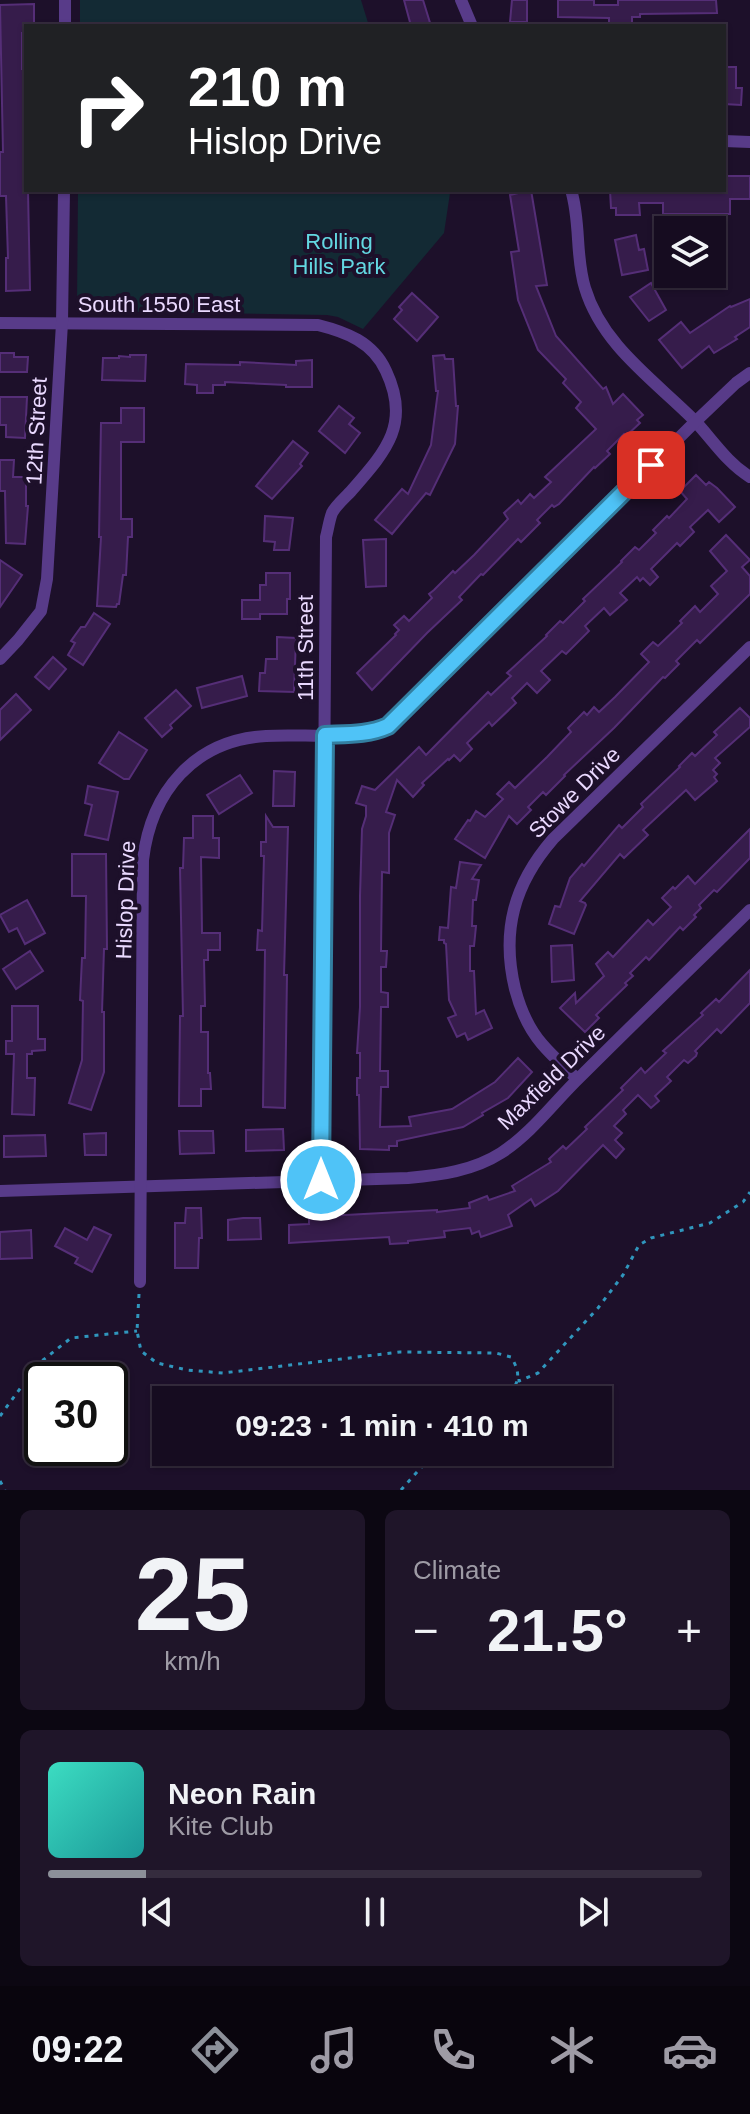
<!DOCTYPE html>
<meta charset="utf-8">
<style>
:root{--surface:#160c20;--page:#1f1529;--text:#f1f3f6;--muted:#9e9ba5;--line:#352c3e;--accent:#8c9099}
body{margin:0;font-family:Arial,sans-serif;background:var(--page);color:var(--text);height:100vh;display:flex;flex-direction:column;font-size:30px;white-space:nowrap}
*{box-sizing:border-box;margin:0}
p{font-size:26px;color:var(--muted)}
.icon{flex:none;width:44px;height:44px;fill:none;stroke:currentColor;stroke-width:2;stroke-linecap:round;stroke-linejoin:round}
.map{position:relative;height:1490px;overflow:hidden}
.side{display:flex;flex-direction:column;gap:20px;padding:20px;background:#0c0712;flex:1}
.side>*{flex:none}
.top-card{position:absolute;left:24px;top:24px;width:702px;height:168px;border-radius:0px;box-shadow:0 2px 6px #0004,0 0 0 2px var(--line);background:#202124;color:#fff;overflow:hidden}
.buttons{position:absolute;left:654px;top:216px;display:grid;gap:16px}
.buttons a{display:grid;place-items:center;width:72px;height:72px;border-radius:0px;background:var(--surface);box-shadow:0 2px 6px #0004,0 0 0 2px var(--line);font-size:40px}
.speed{position:absolute;left:24px;top:1362px;display:flex;gap:16px;font-size:40px;font-weight:700;text-align:center}
.speed>*{display:grid;place-content:center;width:104px;height:104px;border-radius:50%;background:var(--surface);box-shadow:0 2px 6px #0004,0 0 0 2px var(--line);line-height:1}
.speed .limit{border:4px solid #111;border-radius:12px;background:#fff;color:#111}
.pin{position:absolute;display:grid;place-items:center;width:68px;height:68px;color:#fff;margin:-34px;border-radius:16px;box-shadow:0 4px 12px #0006}
.me{position:absolute;width:88px;margin:-44px;rotate:0deg;stroke-linejoin:round;filter:drop-shadow(0 0 6px #0008)}
.turn{display:flex;align-items:center;gap:28px;height:168px;padding:0 32px;font-size:36px}
.turn .icon{width:104px;height:104px;stroke-width:2.5}
.turn b{display:block;font-size:56px;line-height:68px}
.big{font-size:60px;font-weight:700;line-height:1.1}
.side .widget{flex:1;display:flex;flex-direction:column;justify-content:center;gap:12px;min-width:0;padding:0 28px;border-radius:12px;background:var(--page)}
.side .dial{align-items:center;gap:0}
.dial b{font-size:104px;line-height:1}
.song{display:flex;align-items:center;gap:24px}
.cover{width:96px;height:96px;border-radius:12px;background:linear-gradient(135deg,hsl(170 70% 55%),hsl(180 70% 35%))}
.played{height:8px;border-radius:4px;background:linear-gradient(90deg,var(--accent) 15%,var(--line) 15%)}
.keys{display:flex;justify-content:space-around;direction:ltr}
.heat{display:flex;justify-content:space-between;align-items:center;font-size:44px;direction:ltr}
.side .tiles{flex:1;display:grid;gap:20px;grid-template-columns:1fr 1fr}
.widget:last-child{grid-column:span 2}
.trip{position:absolute;left:152px;top:1386px;width:460px;height:80px;border-radius:0px;background:var(--surface);box-shadow:0 2px 6px #0004,0 0 0 2px var(--line);font-weight:700;line-height:80px;text-align:center}
.tab-bar{display:flex;height:128px;justify-content:space-around;align-items:center;background:#09050d;color:var(--muted)}
.tab-bar .icon{width:56px;height:56px}
.tab-bar .current{color:var(--accent)}
.tab-bar b{font-size:36px;color:var(--text)}
.map>svg:first-child{display:block}
.green{fill:#132a34}
.building{fill:#361c4b;stroke:#552e77;stroke-width:2}
.lines{fill:none;stroke-linecap:round;stroke-linejoin:round}
.path{stroke:#3096bd;stroke-width:3;stroke-dasharray:4 6;stroke-linecap:butt}
.street{stroke:#583b89;stroke-width:12}
.route-casing{stroke:#337fa1;stroke-width:20}
.route{stroke:#4fc3f7;stroke-width:14}
.labels{text-anchor:middle;stroke-width:8;stroke-linejoin:round;paint-order:stroke}
.park-label{font-size:22px;fill:#63d7e1;stroke:#1d102a}
.street-label{font-size:22px;fill:#ead9ff;stroke:#1d102a}
</style>
<div class="map">
<svg width="750" height="1490" viewBox="0 0 750 1490">
<rect width="100%" height="100%" fill="#1d102a"/>
<g class="green">
<path d="M80 0H361L369 26H80Z"/>
<path d="M78 190H450V193L444 233 363 329 338 317 327 315 80 311 77 306Z"/>
</g>
<g class="building">
<path d="M404 0H423L431 26H411Z"/>
<path d="M512 0H527V22H510Z"/>
<path d="M558 0H594V5H618V0H716L717 13 640 14V17H632V24H609V18L558 17Z"/>
<path d="M34 4V26H26V33H22V69H26V190H28L30 290 6 291V258H8L6 196H0V152H3L0 5Z"/>
<path d="M724 67H736V88H742L741 105 724 104Z"/>
<path d="M724 176H750V199H730V214H663V203H639L640 215H616V208H611L610 190H724Z"/>
<path d="M531 190 547 285 536 286 556 336 603 389 606 387 613 404 623 394 643 415 637 420 640 423 626 436 624 434 607 451 610 454 595 468 594 467 559 504 554 507 552 505 537 520 540 523 521 542 518 539 483 575 481 574 459 597 462 600 427 633 372 690 357 673 396 635 395 634 399 630 394 625 404 616 409 621 432 598 429 594 434 590 453 571 455 573 474 555 508 519 504 513 518 500 521 504 530 494 534 498 551 482 545 477 596 429 576 408 581 402 563 383 566 379 538 350 518 300 511 252 519 251 510 195Z"/>
<path d="M636 235 639 250 644 249 648 270 622 275 615 240Z"/>
<path d="M651 283 666 310 649 321 630 297Z"/>
<path d="M412 293 438 317 417 341 394 319 402 310 399 307Z"/>
<path d="M750 299V327L735 337 737 339 714 353 709 346 682 368 659 340 681 322 690 333 730 306 731 307Z"/>
<path d="M0 353H14V357H28L27 372H0Z"/>
<path d="M130 355H146L145 381 102 380 103 358H119V356L130 357Z"/>
<path d="M444 355 445 359H453L456 406H458L455 444 430 495 426 493 392 534 375 520 402 489 408 494 431 445 438 391H436L433 356Z"/>
<path d="M312 360V387H286V385L225 382V385H213V393H197V385L185 384 186 364 240 365V362L296 365V361Z"/>
<path d="M0 397H27L25 438 6 437V425H0Z"/>
<path d="M339 406 354 418 349 424 360 433 345 453 319 431Z"/>
<path d="M121 408H144V442H121V519H132V537H128L126 575H123L119 604H117L116 607 97 606 101 537H99L101 423H121Z"/>
<path d="M293 441 308 453 300 464 302 466 272 499 256 486Z"/>
<path d="M0 460H14L13 477H26V506H28L25 544 6 543 5 491H0Z"/>
<path d="M696 475 706 485 709 482 717 488 735 507 719 522 708 510 690 527 694 532 680 546 677 543 651 569 658 577 650 585 643 578 640 581 637 577 620 593 627 600 610 615 604 608 585 626 589 631 566 654 562 651 541 671 550 680 537 693 527 683 512 698 516 703 492 726 489 722 467 743 472 749 460 761 454 755 449 760 448 759 422 783 424 785 413 797 397 780 386 812 395 815 389 833V873L382 872 381 951H387L386 967H381V992L388 993V1007H381L380 1071H388V1087H381L380 1127 411 1126 409 1117 452 1109 495 1082 518 1058 532 1072 508 1098 482 1113 483 1115 463 1127 397 1141V1146H389V1150L360 1149 359 1095H357V1078H360V1053H357L360 1007V896L362 829 366 816V806L356 803 362 786 375 790 419 747 426 755 488 692 491 695 511 676 507 673 547 636 546 635 560 621 563 623 585 601 583 599 622 562 621 561 635 547 639 550 656 533 653 530 667 516 669 518 687 499 680 491Z"/>
<path d="M265 516 293 518 289 550H274L275 542 264 541Z"/>
<path d="M726 535 750 560 742 567 750 576V594L700 643 697 640 676 661 679 664 665 678 663 677 614 728 564 775 565 776 546 795 543 792 528 807 531 810 517 824 509 816 485 858 455 839 468 820 470 821 476 811 485 817 503 799 497 794 509 782 515 788 547 757 571 732 568 728 584 712 587 715 594 707 599 712 615 697 649 662 641 654 653 642 658 646 682 623 680 621 695 606 700 612 718 594 711 586 727 571 710 551Z"/>
<path d="M386 539V586L366 587 363 540Z"/>
<path d="M0 560 22 575 0 607Z"/>
<path d="M266 573H290V599H287V614H260V619H242V600H260V585H266Z"/>
<path d="M94 613 110 624 83 665 68 655 75 643 71 641 81 627H85Z"/>
<path d="M277 637 296 638 294 692 259 691 260 673H265L266 659H277Z"/>
<path d="M53 657 66 669 49 689 35 677Z"/>
<path d="M242 676 247 696 202 708 197 688Z"/>
<path d="M176 690 191 706 170 725 172 728 162 737 145 718Z"/>
<path d="M16 694 31 710 0 740V710Z"/>
<path d="M740 708 750 718V727L715 758 720 763 713 770 717 774 714 777 717 781 695 800 686 790 643 830 648 835 624 858 620 854 580 901 585 903 586 905 574 934 549 924 555 906 560 907 570 878 582 864 584 866 619 825 622 828 643 807 641 804 680 767 679 766 692 753 695 756 717 735 714 732Z"/>
<path d="M119 732 147 750 129 779H124L99 763Z"/>
<path d="M274 771 295 772 294 806H273Z"/>
<path d="M240 775 252 793 219 814 207 795Z"/>
<path d="M88 786 118 792 108 840 85 835 92 805 85 803Z"/>
<path d="M193 816H213V838H219V858L201 857 202 933H220V950H208V960H204L205 1006H201V1032H208V1073H210L211 1089H201V1106H179L180 1016H183L180 868H183L184 838H193Z"/>
<path d="M266 816 273 827H288L284 975H287L285 1108 263 1107 265 950H257L258 930 262 931 264 856H261V842H266Z"/>
<path d="M750 829V858L717 892 714 890 699 905 701 908 694 915 696 917 683 930 680 927 649 960 646 957 630 973 633 976 625 983 627 985 596 1015 599 1018 585 1032 560 1008 575 993 576 1003 604 976 596 964 608 952 613 957 648 920 653 925 671 907 662 898 673 887 675 889 688 876 695 884Z"/>
<path d="M72 854H106L107 949H104L102 1012H104V1072L91 1110 69 1103 82 1060 83 1001 80 1000 82 958H85L86 896H72Z"/>
<path d="M460 862 481 865 472 879 479 880 476 900H473L472 926H476L474 946H470V971H474L476 1014 484 1010 492 1028 468 1040 465 1033 457 1037 448 1018 456 1015 449 1000 446 944 444 943V940H439L440 927 448 928 451 887 456 888Z"/>
<path d="M27 900 45 933 25 944 17 928 9 932 0 915Z"/>
<path d="M572 945 574 980 552 982 551 946Z"/>
<path d="M30 951 43 971 16 989 3 969Z"/>
<path d="M750 970V1003L721 1033 717 1029 695 1051 697 1053 696 1056 688 1063 684 1060 667 1077 671 1081 655 1096 659 1101 651 1108 638 1095 623 1110 626 1114 614 1126 622 1133 615 1140 624 1149 616 1158 603 1145 558 1191 535 1206 531 1199 508 1215 512 1226 481 1237 479 1231 472 1234 470 1228 444 1231 445 1237 408 1241V1243L390 1244 389 1237 289 1243V1225L309 1224V1217L437 1210V1212L470 1208 469 1203 487 1196 489 1200 515 1191 512 1186 551 1162 549 1159 563 1146 566 1149 587 1129 585 1127 623 1090 621 1088 641 1068 645 1073 666 1053 663 1051 703 1015 701 1013 716 999 719 1002Z"/>
<path d="M12 1006H38V1039H45V1050L32 1051V1054H27V1078H35L34 1115 12 1114 14 1054H6V1041H12Z"/>
<path d="M283 1129 284 1150 246 1151V1130Z"/>
<path d="M179 1131H213L214 1153 180 1154Z"/>
<path d="M106 1133V1155H85L84 1134Z"/>
<path d="M45 1135 46 1156 4 1157V1136Z"/>
<path d="M186 1208H201L202 1238H199L198 1268H175V1223H185Z"/>
<path d="M243 1218H260L261 1239 228 1240V1220Z"/>
<path d="M94 1227 111 1235 92 1272 75 1263 78 1258 55 1246 65 1228 87 1240Z"/>
<path d="M31 1230 32 1258 0 1259V1232Z"/>
</g>
<g class="lines">
<g class="path">
<path d="M139 1294 137 1331 141 1351 157 1363 187 1370 223 1373 400 1352 496 1353 511 1357C523 1376 518 1386 503 1400"/>
<path d="M519 1379V1381L538 1373 598 1308 623 1275 639 1245 651 1238 710 1223 743 1202 750 1192"/>
<path d="M0 1416 38 1364 71 1338 137 1331"/>
<path d="M0 1481 5 1490"/>
<path d="M401 1490 435 1452"/>
</g>
<g class="street">
<path d="M461 0 472 26"/>
<path d="M65 26V0"/>
<path d="M724 141 750 142"/>
<path d="M571 190C581 222 575 256 585 288 602 345 654 380 694 420 712 439 727 463 750 477"/>
<path d="M0 323 318 325C346 332 373 342 386 371 411 424 386 451 352 490 346 497 336 505 332 513 329 521 328 530 326 537L321 1180"/>
<path d="M0 659 18 640 41 611 47 579 62 323 64 190"/>
<path d="M577 1079C566 1068 553 1057 542 1044 529 1029 520 1008 515 989 501 931 514 884 553 839L750 647"/>
<path d="M0 1191 408 1178C440 1175 473 1171 501 1153 532 1133 554 1102 580 1077 636 1021 693 966 750 910"/>
<path d="M140 1282 143 860C151 792 194 740 266 736 305 733 351 742 388 726L695 422 736 383 750 373"/>
</g>
</g>
<g class="lines">
<g class="route-casing">
<path id="route" d="M321 1180 325 735C347 734 368 735 388 726L651 465"/>
</g>
<use href="#route" class="route"/>
</g>
<g class="labels">
<g class="park-label">
<text x="339" y="249">Rolling<tspan x="339" dy="25">Hills Park</tspan></text>
</g>
<g class="street-label">
<text x="159" y="312">South 1550 East</text>
<text transform="translate(36 431) rotate(-87)" y="8">12th Street</text>
<text transform="translate(305 648) rotate(-90)" y="8">11th Street</text>
<text transform="translate(574 792) rotate(-45)" y="8">Stowe Drive</text>
<text transform="translate(125 900) rotate(-88)" y="8">Hislop Drive</text>
<text transform="translate(551 1077) rotate(-44)" y="8">Maxfield Drive</text>
</g>
</g>
</svg>
<div class="buttons">
<a><svg class="icon" aria-label="layers" viewBox="0 0 24 24"><path d="M12 4l9 5-9 5-9-5zM3 14l9 5 9-5"/></svg></a>
</div>
<div class="speed"><div class="limit">30</div></div>
<div class="pin" style="left:651px;top:465px;background:#d93025"><svg class="icon" aria-label="arrive" viewBox="0 0 24 24"><path d="M6 21V4h12l-3 4 3 4H6"/></svg></div>
<svg class="me" style="left:321px;top:1180px" viewBox="-20 -20 40 40"><circle r="17" fill="#4fc3f7" stroke="#fff" stroke-width="3"/><path d="M0-11L8 9 0 5-8 9z" fill="#fff"/></svg>
<div class="trip">09:23 · 1 min · 410 m</div>
<div class="top-card">
<div class="turn"><svg class="icon" aria-label="right" viewBox="0 0 24 24"><path d="M7 20v-9h11M14 6l5 5-5 5"/></svg><div><b>210 m</b>Hislop Drive</div></div>
</div>
</div>
<section class="side">
<div class="tiles">
<div class="widget dial"><b>25</b><p>km/h</p></div>
<div class="widget"><p>Climate</p>
<div class="heat"><a>−</a><b class="big">21.5°</b><a>+</a></div>
</div>
<div class="widget">
<div class="song"><i class="cover"></i><div><b>Neon Rain</b><p>Kite Club</p></div></div>
<div class="played"></div>
<div class="keys"><svg class="icon" aria-label="previous" viewBox="0 0 24 24"><path d="M18 5L8 12l10 7zM5 5v14"/></svg><svg class="icon" aria-label="pause" viewBox="0 0 24 24"><path d="M8 5v14M16 5v14"/></svg><svg class="icon" aria-label="next" viewBox="0 0 24 24"><path d="M6 5l10 7-10 7zM19 5v14"/></svg></div>
</div>
</div>
</section>
<nav class="tab-bar">
<b>09:22</b>
<svg class="icon current" aria-label="directions" viewBox="0 0 24 24"><path d="M12 3l9 9-9 9-9-9zM9 14v-3h6M13 9l2 2-2 2"/></svg>
<svg class="icon" aria-label="music" viewBox="0 0 24 24"><path d="M9 18V5l10-2v13"/><circle cx="6" cy="18" r="3"/><circle cx="16" cy="16" r="3"/></svg>
<svg class="icon" aria-label="phone" viewBox="0 0 24 24"><path d="M5 4h4l2 5-3 2q2 4 5 5l2-3 5 2v4C11 20 4 13 5 4z"/></svg>
<svg class="icon" aria-label="climate" viewBox="0 0 24 24"><path d="M12 3v18M4 7l16 10M4 17L20 7"/></svg>
<svg class="icon" aria-label="car" viewBox="0 0 24 24"><path d="M5 17H2v-5l4-1 3-4h7l3 4 3 1v5h-3M9 17h6M6 11h13"/><circle cx="7" cy="17" r="2"/><circle cx="17" cy="17" r="2"/></svg>
</nav>
